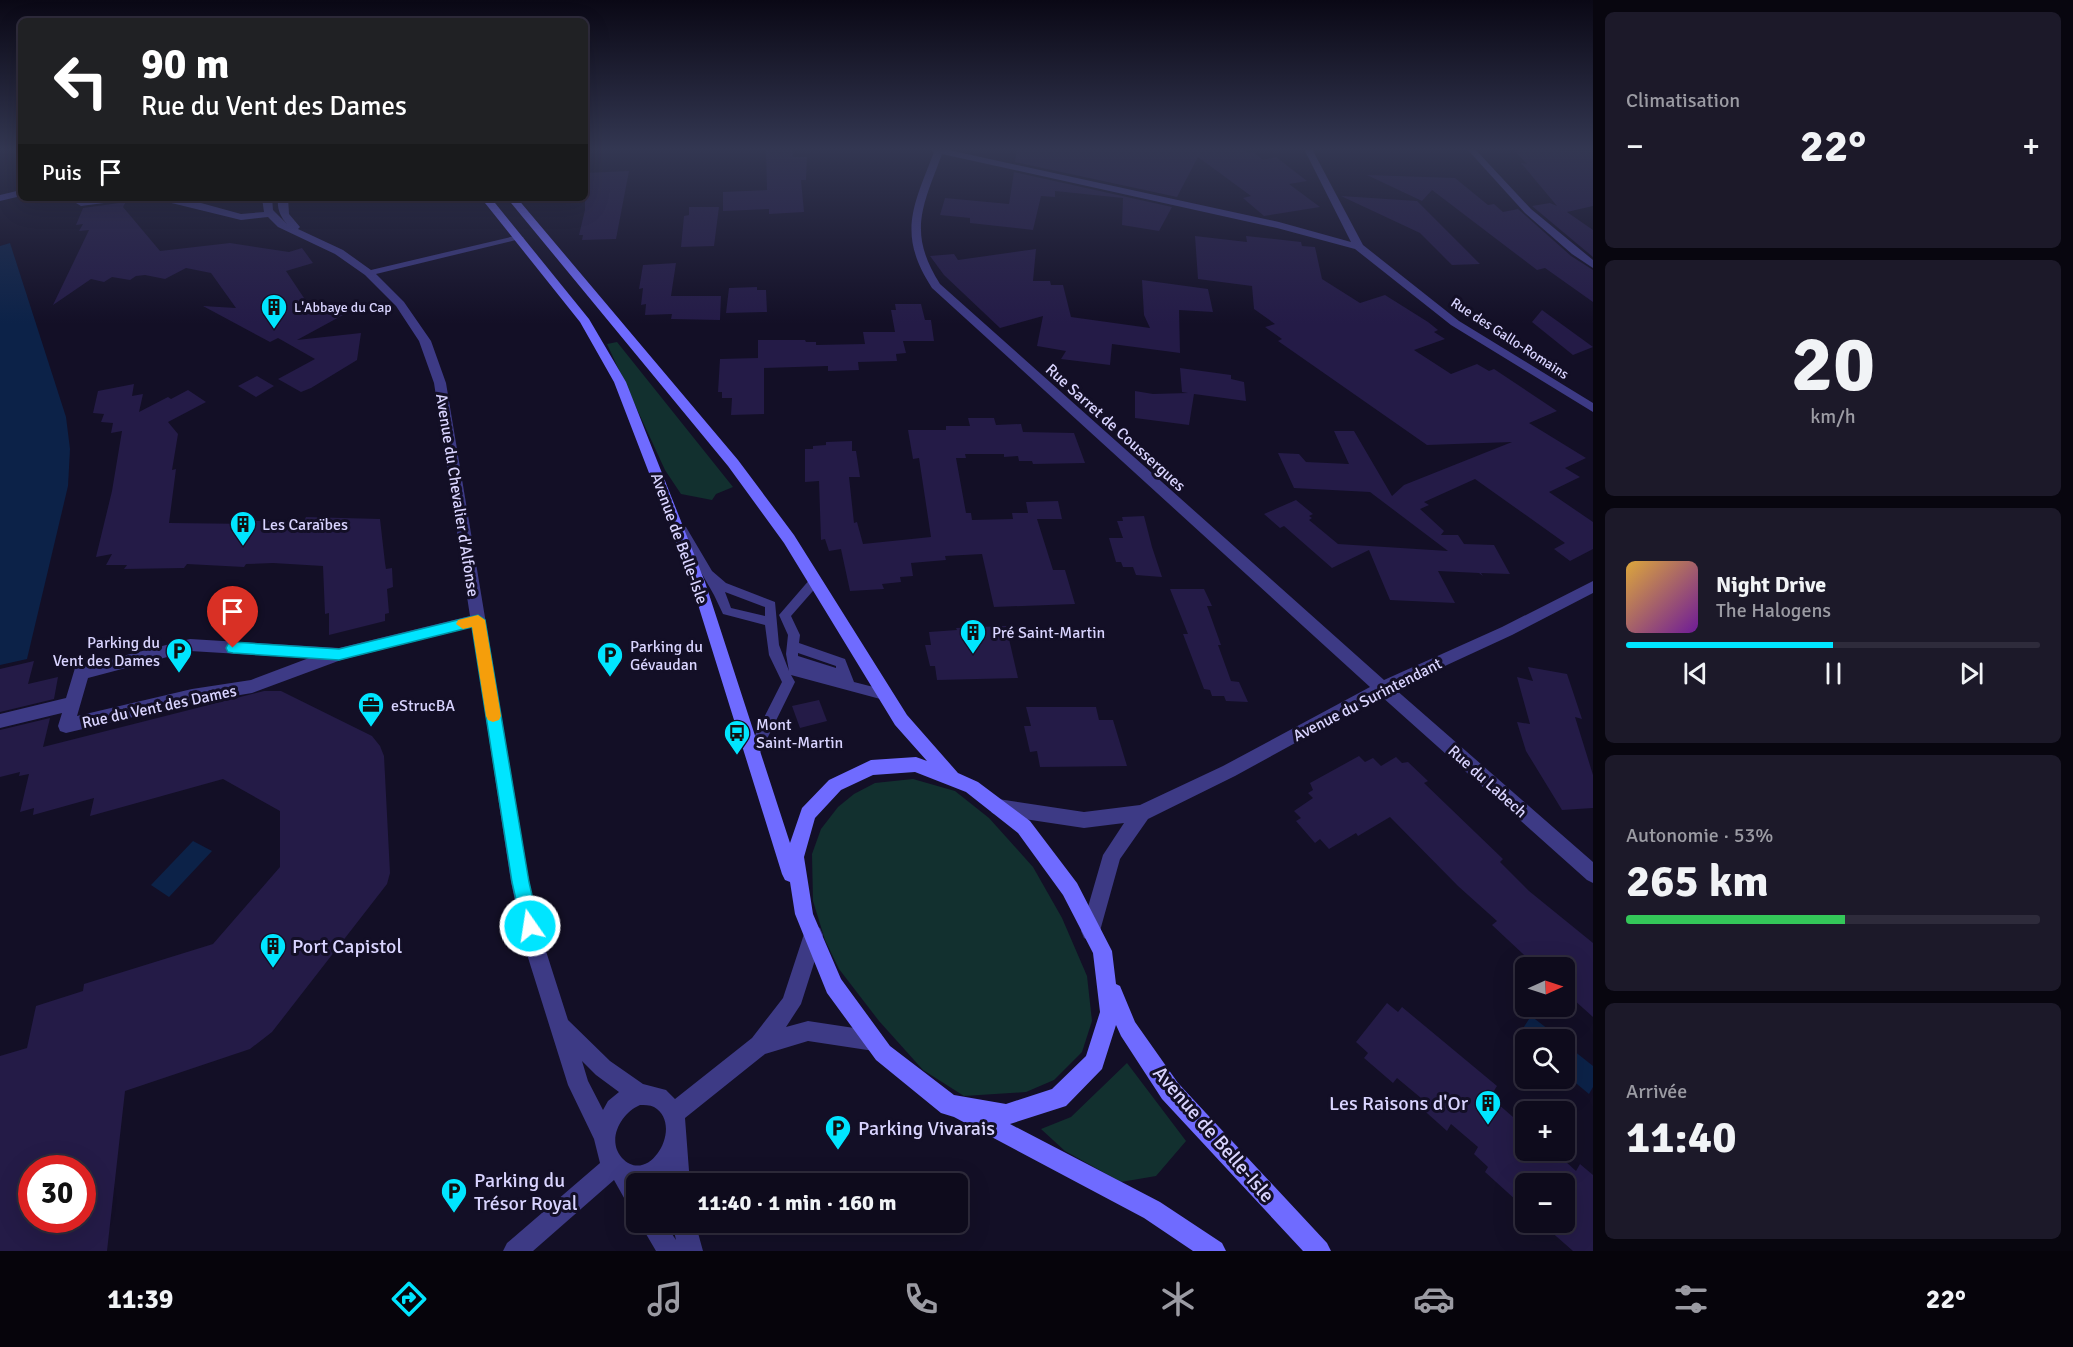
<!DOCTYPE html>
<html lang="fr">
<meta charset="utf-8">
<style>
:root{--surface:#0e0b1c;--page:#1c1929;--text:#f1f3f6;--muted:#9b9ba3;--line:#2e2b3b;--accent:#00e5ff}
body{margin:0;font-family:Signika,sans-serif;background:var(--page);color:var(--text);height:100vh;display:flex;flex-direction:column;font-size:22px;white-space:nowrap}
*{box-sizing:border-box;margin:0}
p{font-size:20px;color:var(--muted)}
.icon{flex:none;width:33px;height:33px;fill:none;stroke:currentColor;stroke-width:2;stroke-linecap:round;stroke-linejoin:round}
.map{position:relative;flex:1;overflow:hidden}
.side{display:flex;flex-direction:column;gap:12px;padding:12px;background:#08060f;width:480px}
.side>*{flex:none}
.guide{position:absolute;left:18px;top:18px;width:570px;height:183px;border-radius:9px;box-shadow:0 6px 24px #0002,0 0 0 2px var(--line);background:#202124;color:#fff;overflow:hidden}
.needle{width:39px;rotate:87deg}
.buttons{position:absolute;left:1515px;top:957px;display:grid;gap:12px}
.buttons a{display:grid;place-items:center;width:60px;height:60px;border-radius:9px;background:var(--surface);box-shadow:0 6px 24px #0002,0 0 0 2px var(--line);font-size:30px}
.speed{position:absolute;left:18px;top:1155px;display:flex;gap:12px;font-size:30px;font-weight:700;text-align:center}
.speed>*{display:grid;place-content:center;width:78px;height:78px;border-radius:50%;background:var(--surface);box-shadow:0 6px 24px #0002,0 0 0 2px var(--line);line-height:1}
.speed .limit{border:9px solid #d22;background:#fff;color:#111}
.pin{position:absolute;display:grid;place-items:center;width:51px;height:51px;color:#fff;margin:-62px -26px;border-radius:50% 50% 50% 0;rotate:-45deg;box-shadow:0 0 6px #0007}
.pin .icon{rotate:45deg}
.me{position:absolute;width:66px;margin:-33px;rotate:347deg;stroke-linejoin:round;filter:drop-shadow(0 0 4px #0008)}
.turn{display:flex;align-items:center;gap:21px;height:126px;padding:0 24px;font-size:27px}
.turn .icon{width:78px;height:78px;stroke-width:2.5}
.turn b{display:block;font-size:42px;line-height:51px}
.then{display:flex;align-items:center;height:57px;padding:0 24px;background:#0003;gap:12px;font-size:22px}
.big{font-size:45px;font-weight:800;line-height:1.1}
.side .widget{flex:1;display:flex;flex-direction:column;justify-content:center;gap:9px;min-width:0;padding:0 21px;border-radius:9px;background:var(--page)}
.side .dial{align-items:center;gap:0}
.dial b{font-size:78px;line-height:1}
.song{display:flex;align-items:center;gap:18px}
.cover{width:72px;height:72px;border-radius:9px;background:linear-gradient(135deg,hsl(40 70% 55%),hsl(280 70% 35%))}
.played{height:6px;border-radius:3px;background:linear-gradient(90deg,var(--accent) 50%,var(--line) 50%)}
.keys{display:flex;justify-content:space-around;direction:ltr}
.heat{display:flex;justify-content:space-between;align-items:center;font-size:33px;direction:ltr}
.charge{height:9px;border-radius:4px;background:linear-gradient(90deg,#34c759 53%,var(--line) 0)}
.trip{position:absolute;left:626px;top:1173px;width:342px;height:60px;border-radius:9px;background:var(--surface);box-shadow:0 6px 24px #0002,0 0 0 2px var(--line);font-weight:800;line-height:60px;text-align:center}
.dock{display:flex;height:96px;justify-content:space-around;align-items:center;background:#06040b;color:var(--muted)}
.dock .icon{width:42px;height:42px}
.dock .current{color:var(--accent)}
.dock b{font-size:27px;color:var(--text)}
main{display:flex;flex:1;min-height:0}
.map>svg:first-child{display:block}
.green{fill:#12302f}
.water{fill:#0c2248}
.building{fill:#241b47;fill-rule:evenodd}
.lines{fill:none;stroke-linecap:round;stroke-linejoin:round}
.lane{fill:#3d3a85;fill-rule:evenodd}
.street{fill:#3d3a85;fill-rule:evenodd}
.secondary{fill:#6f6bff;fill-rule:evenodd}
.route{fill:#00e5ff;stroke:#0095a6;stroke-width:1.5}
.slow{fill:#f59e0b}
.labels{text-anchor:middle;stroke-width:6;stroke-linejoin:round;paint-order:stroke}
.far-poi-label{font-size:14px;fill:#d9d4ff;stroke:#130f26;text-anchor:start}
.far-street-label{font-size:14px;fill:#d9d4ff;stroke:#130f26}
.street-label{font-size:16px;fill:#d9d4ff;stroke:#130f26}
.poi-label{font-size:16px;fill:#d9d4ff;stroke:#130f26;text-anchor:start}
.near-poi-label{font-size:20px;fill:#d9d4ff;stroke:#130f26;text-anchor:start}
.near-street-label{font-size:20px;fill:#d9d4ff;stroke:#130f26}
</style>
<main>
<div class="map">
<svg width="1593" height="1251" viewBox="0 0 1593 1251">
<rect width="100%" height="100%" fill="#130f26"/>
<g class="green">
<path d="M617 342 733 487 716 494 712 500 681 494 665 470 607 344Z"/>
<path d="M913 779 955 791 989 818 1033 867 1062 918 1087 976 1092 1021 1082 1052 1054 1080 1026 1092 964 1096 923 1070 879 1021 839 969 825 940 813 901 812 854 821 829 838 807 854 794 875 783Z"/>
<path d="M1127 1063 1186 1141 1156 1176 1121 1182 1065 1151 1041 1129 1071 1117Z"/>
</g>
<g class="water">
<path d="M10 243 66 417 70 449 68 486 27 659 0 665V246Z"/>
<path d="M193 841 212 851 169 897 151 885Z"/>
<path d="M1531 1016 1561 1039 1526 1040 1525 1042 1518 1036Z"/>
<path d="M1564 1043 1593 1066V1087L1589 1094 1565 1074Z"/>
</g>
<g class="building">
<path d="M766 149H792L793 157H807L806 180H801L804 212 769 214V209L723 211V192L767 190Z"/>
<path d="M1017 149H1242L1248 153 1253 152 1263 160 1276 157 1307 181 1289 184 1320 207 1264 216 1243 198 1251 196 1198 157 1177 197 1015 162Z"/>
<path d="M1513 149 1593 151V206L1567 212 1593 230V257L1532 206 1550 203 1557 206 1521 163 1527 164Z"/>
<path d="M629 171 616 239 582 240 583 235H579L585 210V173Z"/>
<path d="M1014 172 1172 207 1159 231 1122 225 1123 198 1055 191V197L1041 196 1033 230 970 223V218L940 215 945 198 1009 204Z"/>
<path d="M1367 175 1455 178 1488 205 1494 204 1503 212 1518 209 1571 256 1593 270V302L1545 268 1537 270 1432 190 1422 201Z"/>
<path d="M1341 196 1417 201 1480 264 1452 265 1420 233Z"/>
<path d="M126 198H128L123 207 160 251 230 243 289 252 302 248 313 263 286 271 314 313 343 315 297 340 361 333 357 360 311 388 301 392 278 379 315 359 278 338 270 342 203 306 236 308 211 273 186 268 165 279 145 275 136 276 130 280 112 277 104 282 91 279 53 305 89 230 79 231 83 224 76 225 83 208 119 203Z"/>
<path d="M689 207H719L714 246 681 247 684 216 689 215Z"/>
<path d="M1195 236 1247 242 1246 236 1301 242 1302 246 1315 247 1322 279 1360 303 1385 295 1428 322 1438 330 1434 332 1445 339 1414 350 1451 374 1477 364 1489 371 1494 369 1557 411 1529 423 1586 458 1565 468 1580 477 1549 492 1593 522V549L1570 561 1554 549 1565 543 1475 479 1424 502 1429 505 1420 509 1444 531 1441 535H1458L1464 544 1494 545 1510 574 1481 573 1483 576 1479 573 1438 571 1455 603 1390 600 1369 550 1332 568 1284 526 1280 528 1264 514 1296 500 1313 514 1309 516 1312 518 1309 520 1338 544 1448 551 1370 492 1294 488 1278 453 1299 454 1306 462 1349 464 1334 431H1354L1392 496 1404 485 1512 442 1427 445 1278 341 1282 339 1265 327 1275 324 1254 309 1252 286 1198 279Z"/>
<path d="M1036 249 1033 281H1050L1051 285H1063L1071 317 1150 328 1144 315 1142 280 1208 289 1213 312 1179 310 1180 353 1112 344 1110 365 1061 359 1066 351 1037 346 1043 316 1000 328 944 275 930 256 954 254 958 260Z"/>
<path d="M676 263 671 296H721L720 320 671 319 672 314 645 315 646 304 641 305 643 288 639 289 643 265Z"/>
<path d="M757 287V290H766L767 312 726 313 729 288Z"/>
<path d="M895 304H921L925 320H931L934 341H903L906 353 896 354 897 361 858 362 859 370 828 371V366L764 368V414L731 415 732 398H722V392H718L720 359 758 358V340H805L806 342H816V345L865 344 863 332H895L891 310H896Z"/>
<path d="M1542 310 1593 347 1573 355 1532 322Z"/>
<path d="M1180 368 1231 375V379L1244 382 1246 401 1194 394 1189 425 1135 418V391L1153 394 1188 393 1182 392Z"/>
<path d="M257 376 274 386 256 397 238 386Z"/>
<path d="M134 384 132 396 143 394 139 412 168 397 171 399 188 390 206 402 168 422 178 434 172 470 176 469 169 523 254 524 255 521H304L306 517 380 519 385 563 386 569 392 568 393 587 387 589 389 613 385 614V621L329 635V613L325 614 323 566 273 563 246 564 244 567 187 564 184 568 124 569 127 565H106L112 554 96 557 112 491 122 431 111 433 113 423 101 422 104 414 93 413 98 391Z"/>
<path d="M968 418H994L996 425 1021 424 1023 432 1074 433 1085 463 1033 464 1032 461H1019L1018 456 1004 457V454H965L966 458H956L966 513H971L972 520 1013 519 1012 513H1028L1026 502 1058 501 1062 519H1037L1053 570H1065L1075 604 994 607 982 554 945 556 946 560 911 563 913 576 900 577 901 582 882 584 884 589 850 591 841 549 829 551 825 539 821 540 819 481 805 482V449H813V446L826 445V442L852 441V451H856L860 477H849L854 523 857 522 863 544 931 537 919 458 913 459 908 430H946V426H970Z"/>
<path d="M1144 516 1152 547 1162 577 1136 575 1133 567H1123L1121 562H1116L1109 538H1123L1117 521H1123L1122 517Z"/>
<path d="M1170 589H1204L1212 606H1207L1221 645H1218L1231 681 1239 682 1248 702 1226 701 1224 696H1212L1210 690 1204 689 1183 634H1188Z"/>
<path d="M1006 626 1018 678 937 680 935 666H930L925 645H931L929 632 957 630 956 628Z"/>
<path d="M34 661 28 684 58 677 54 699 0 712V669Z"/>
<path d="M1528 667 1567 674 1582 719 1575 717 1593 775V808L1562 810 1526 751 1517 722 1530 724 1517 677 1533 681Z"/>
<path d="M264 691H281L372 736 380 746 384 756 390 873 387 884 272 1032 250 1049 125 1091 107 1251H0V1056L27 1048 36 1006 83 991 84 984 213 944 280 867V811L223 779 90 816 94 798 33 815 34 808 20 812 29 774 19 776 20 772 0 777V730L50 718 43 747ZM32 1168H82V1220H32Z"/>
<path d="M819 700 827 721 800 728 792 706Z"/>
<path d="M1026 707H1096L1099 720H1113L1127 766 1040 767 1037 751 1030 752 1024 726H1031Z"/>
<path d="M1359 756 1365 762 1373 758 1381 766 1396 757 1402 763 1408 762 1428 781 1424 783 1503 859 1500 862 1529 891 1593 943V1017L1564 991V968H1538L1492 925 1497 921 1458 886 1390 817 1358 836 1356 833 1329 849 1320 839 1315 843 1296 821 1301 818 1294 811 1313 798 1308 793 1313 790 1310 783Z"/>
<path d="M1387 1003 1398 1012 1402 1007 1497 1086 1490 1097 1513 1117 1526 1109V1150H1553L1576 1171 1580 1164 1593 1175V1251H1573L1540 1222H1564V1184H1526V1200L1519 1194 1517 1201 1485 1172 1488 1167 1474 1154 1478 1147 1451 1124 1447 1131 1418 1105 1421 1098 1397 1078 1393 1083 1364 1058 1368 1053 1356 1042Z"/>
</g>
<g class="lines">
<path class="lane" d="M682 526 686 527 712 571 726 583 775 602 779 645 789 671 786 654 788 635 779 615 811 578H819L821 581 819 584 791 616 800 635 799 643 845 659 854 682 889 691 890 695 889 699 884 700 791 675 795 682 758 757 753 759 748 757 746 753 782 682 769 655 765 625 723 614 714 595 677 530ZM725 592 765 607V616L731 608ZM798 653 836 666V668L798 656Z"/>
<g class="street">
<path d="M929 149H944L1279 222 1351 242 1304 149H1312L1363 245 1459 321 1593 403V412L1451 325 1355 249 1277 228 942 154C923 206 907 232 940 284L1384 680 1502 627 1593 581V593L1512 635 1395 689 1593 862V883L1587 880 1381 696 1235 776 1148 819 1120 859 1098 938 1091 941 1084 938 1081 931 1103 855 1124 823 1084 828 998 815 992 813 989 807 992 801 998 799 1084 812 1140 805 1223 766 1370 687 932 288C897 234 913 207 934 152Z"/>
<path d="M1467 149H1475L1531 209 1593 260V268L1572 254 1525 213Z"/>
<path d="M21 190V196L0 201V195Z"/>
<path d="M98 198H124L119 201 81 206 76 203Z"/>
<path d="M151 198H172L201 203 241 214 264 212 262 198H272L273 210 287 224C280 216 277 209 278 198H288L289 214 300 227 298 229 343 250 371 270 519 235 524 238 376 274 404 302 431 341 446 383 529 882 545 948 568 1020 610 1061 643 1084 666 1090 675 1099 752 1038 783 998 806 928 813 925 820 928 823 935 801 1004 786 1027 808 1021 874 1031 881 1034 884 1041 881 1048 874 1051 808 1041 765 1054 685 1118 690 1184H668L667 1175 653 1184H636V1208L628 1205 614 1180 533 1251H503L507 1243 600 1163 594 1139 568 1085 525 948 511 882 472 627 341 660 252 693 192 703 66 733 60 731 58 726 62 713 0 728V714L66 698 75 668 190 639 339 648 470 616 434 383 419 341 396 306 365 275 335 254 278 227 268 217 241 220ZM190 651 309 658 251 680 192 689 77 716 88 678ZM582 1061 596 1075 619 1092 608 1101 603 1110 588 1081ZM640 1105C644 1105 650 1105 654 1107 685 1125 649 1187 622 1158 606 1140 621 1113 640 1105Z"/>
<path d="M639 1222H664L676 1240 672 1222H695L703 1251H656Z"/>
</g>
<path class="secondary" d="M481 198H491L589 319 626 382 705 582 790 843 802 808 829 780 871 760 916 757 927 761 895 725 784 543 728 466 507 198H517L738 460 794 535 907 715 958 773 978 782 1030 821 1077 883 1112 951 1116 984 1120 986 1135 1022 1178 1083 1327 1243 1331 1251H1303L1162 1099 1121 1036 1116 1025 1102 1069 1066 1106 1010 1124 1160 1202 1222 1243 1226 1251H1193L1144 1218 954 1117 941 1113 876 1060 827 993 795 914 790 882 785 880 782 874 691 582 614 382 580 322ZM915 772 966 792 1018 833 1063 895 1093 953 1100 1012 1086 1056 1052 1089 1006 1104 954 1095 890 1046 841 979 813 914 804 857 815 818 841 790 873 775Z"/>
</g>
<linearGradient id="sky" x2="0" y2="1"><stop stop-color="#0a0815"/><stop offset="0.46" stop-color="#333752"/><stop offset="1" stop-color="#333752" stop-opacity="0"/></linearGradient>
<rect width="1593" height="324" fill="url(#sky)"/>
<path class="route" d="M478 615 485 620 529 882 539 926 537 932 530 935 524 932 522 926 512 882 472 627 339 660 233 653 228 652 226 648 228 644 233 642 339 649Z"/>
<path class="slow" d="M478 615 485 620 501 716 499 720 493 722 488 720 486 716 472 627 463 629 456 624 458 620Z"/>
<defs>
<g id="building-pin" transform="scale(1.35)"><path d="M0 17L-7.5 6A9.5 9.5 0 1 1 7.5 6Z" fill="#00e5ff" stroke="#130f26"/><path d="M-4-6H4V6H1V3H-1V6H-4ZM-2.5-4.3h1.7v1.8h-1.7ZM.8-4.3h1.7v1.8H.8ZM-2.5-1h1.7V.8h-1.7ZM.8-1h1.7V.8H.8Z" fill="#111"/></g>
<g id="parking-pin" transform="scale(1.35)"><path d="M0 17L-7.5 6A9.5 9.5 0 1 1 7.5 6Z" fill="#00e5ff" stroke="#130f26"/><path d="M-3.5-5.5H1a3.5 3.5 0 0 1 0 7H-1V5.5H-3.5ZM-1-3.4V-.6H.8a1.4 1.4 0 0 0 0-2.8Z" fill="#111"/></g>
<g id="office-pin" transform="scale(1.35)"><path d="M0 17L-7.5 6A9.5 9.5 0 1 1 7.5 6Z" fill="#00e5ff" stroke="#130f26"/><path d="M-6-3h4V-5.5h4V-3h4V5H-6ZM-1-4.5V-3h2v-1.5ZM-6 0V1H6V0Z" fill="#111"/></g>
<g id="bus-pin" transform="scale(1.35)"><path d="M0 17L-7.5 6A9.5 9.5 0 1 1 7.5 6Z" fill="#00e5ff" stroke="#130f26"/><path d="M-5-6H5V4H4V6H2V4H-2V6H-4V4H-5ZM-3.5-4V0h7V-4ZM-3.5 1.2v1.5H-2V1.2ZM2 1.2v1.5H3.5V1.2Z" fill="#111"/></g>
</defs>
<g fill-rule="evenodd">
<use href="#building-pin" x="274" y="307"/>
<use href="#building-pin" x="243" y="524"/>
<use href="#building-pin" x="973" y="632"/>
<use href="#parking-pin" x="179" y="651"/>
<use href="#parking-pin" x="610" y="655"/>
<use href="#office-pin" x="371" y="705"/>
<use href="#bus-pin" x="737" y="733"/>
<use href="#building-pin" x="273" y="946"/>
<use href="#building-pin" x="1488" y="1103"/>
<use href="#parking-pin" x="838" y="1128"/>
<use href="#parking-pin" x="454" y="1191"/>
</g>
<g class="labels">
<g class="far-poi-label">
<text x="294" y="312">L'Abbaye du Cap</text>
</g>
<g class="far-street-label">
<text transform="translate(1510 338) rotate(33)" y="5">Rue des Gallo-Romains</text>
</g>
<g class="street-label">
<text transform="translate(1116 427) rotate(42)" y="6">Rue Sarret de Coussergues</text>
<text transform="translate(458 495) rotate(81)" y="6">Avenue du Chevalier d'Alfonse</text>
<text transform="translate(680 538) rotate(70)" y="6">Avenue de Belle-Isle</text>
<text transform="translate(1367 699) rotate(-27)" y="6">Avenue du Surintendant</text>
<text transform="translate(159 706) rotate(-12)" y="6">Rue du Vent des Dames</text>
<text transform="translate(1488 781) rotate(42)" y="6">Rue du Labech</text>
</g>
<g class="poi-label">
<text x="262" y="530">Les Caraïbes</text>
<text x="992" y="638">Pré Saint-Martin</text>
<text x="160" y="648" text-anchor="end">Parking du<tspan x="160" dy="18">Vent des Dames</tspan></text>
<text x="630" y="652">Parking du<tspan x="630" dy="18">Gévaudan</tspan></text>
<text x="391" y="711">eStrucBA</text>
<text x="756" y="730">Mont<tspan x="756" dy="18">Saint-Martin</tspan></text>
</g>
<g class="near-poi-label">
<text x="292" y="953">Port Capistol</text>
<text x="1468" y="1110" text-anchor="end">Les Raisons d'Or</text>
<text x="858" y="1135">Parking Vivarais</text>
<text x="474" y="1187">Parking du<tspan x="474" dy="23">Trésor Royal</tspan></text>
</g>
<g class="near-street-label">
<text transform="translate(1214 1134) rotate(49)" y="7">Avenue de Belle-Isle</text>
</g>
</g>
</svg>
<div class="buttons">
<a><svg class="needle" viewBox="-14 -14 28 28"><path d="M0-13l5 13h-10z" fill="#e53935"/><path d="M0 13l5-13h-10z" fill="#9b9ba3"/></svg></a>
<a><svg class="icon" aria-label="search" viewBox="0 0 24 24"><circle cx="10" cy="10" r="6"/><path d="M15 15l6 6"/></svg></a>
<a>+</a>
<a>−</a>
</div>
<div class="speed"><div class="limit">30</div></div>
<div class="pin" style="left:233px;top:648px;background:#d93025"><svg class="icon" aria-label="arrive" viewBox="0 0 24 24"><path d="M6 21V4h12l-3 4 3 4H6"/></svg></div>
<svg class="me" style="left:530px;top:926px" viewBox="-20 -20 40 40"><circle r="17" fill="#00e5ff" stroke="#fff" stroke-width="3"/><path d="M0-11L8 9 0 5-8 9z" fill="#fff"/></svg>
<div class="trip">11:40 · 1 min · 160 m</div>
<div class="guide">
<div class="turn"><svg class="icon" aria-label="left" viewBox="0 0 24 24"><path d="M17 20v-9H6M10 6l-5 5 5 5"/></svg><div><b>90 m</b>Rue du Vent des Dames</div></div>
<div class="then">Puis<svg class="icon" aria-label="arrive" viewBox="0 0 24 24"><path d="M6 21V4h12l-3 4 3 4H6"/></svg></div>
</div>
</div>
<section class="side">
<div class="widget"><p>Climatisation</p>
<div class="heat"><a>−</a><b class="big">22°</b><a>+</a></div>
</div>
<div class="widget dial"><b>20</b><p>km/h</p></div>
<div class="widget">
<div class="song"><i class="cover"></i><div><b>Night Drive</b><p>The Halogens</p></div></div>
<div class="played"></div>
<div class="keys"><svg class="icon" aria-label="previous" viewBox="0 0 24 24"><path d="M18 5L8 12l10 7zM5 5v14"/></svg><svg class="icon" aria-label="pause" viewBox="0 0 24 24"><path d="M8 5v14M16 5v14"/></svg><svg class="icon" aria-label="next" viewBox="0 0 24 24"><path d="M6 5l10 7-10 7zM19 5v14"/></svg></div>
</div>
<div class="widget"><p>Autonomie · 53%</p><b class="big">265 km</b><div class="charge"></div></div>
<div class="widget"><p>Arrivée</p><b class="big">11:40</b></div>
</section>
</main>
<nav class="dock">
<b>11:39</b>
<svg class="icon current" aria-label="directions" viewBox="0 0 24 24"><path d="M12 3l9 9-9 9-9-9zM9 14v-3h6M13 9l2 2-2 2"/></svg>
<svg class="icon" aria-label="music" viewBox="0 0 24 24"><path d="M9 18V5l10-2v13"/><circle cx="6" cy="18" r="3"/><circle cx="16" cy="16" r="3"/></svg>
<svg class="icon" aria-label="phone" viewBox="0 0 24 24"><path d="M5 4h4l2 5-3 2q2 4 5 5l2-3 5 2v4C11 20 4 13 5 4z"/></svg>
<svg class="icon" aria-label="climate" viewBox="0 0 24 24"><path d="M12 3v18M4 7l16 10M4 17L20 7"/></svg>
<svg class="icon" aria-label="car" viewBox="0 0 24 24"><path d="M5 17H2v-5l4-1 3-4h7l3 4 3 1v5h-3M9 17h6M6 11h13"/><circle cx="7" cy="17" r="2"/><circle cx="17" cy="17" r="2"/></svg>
<svg class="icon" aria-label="filters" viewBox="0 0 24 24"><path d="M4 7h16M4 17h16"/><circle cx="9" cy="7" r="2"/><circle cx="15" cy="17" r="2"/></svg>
<b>22°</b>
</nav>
